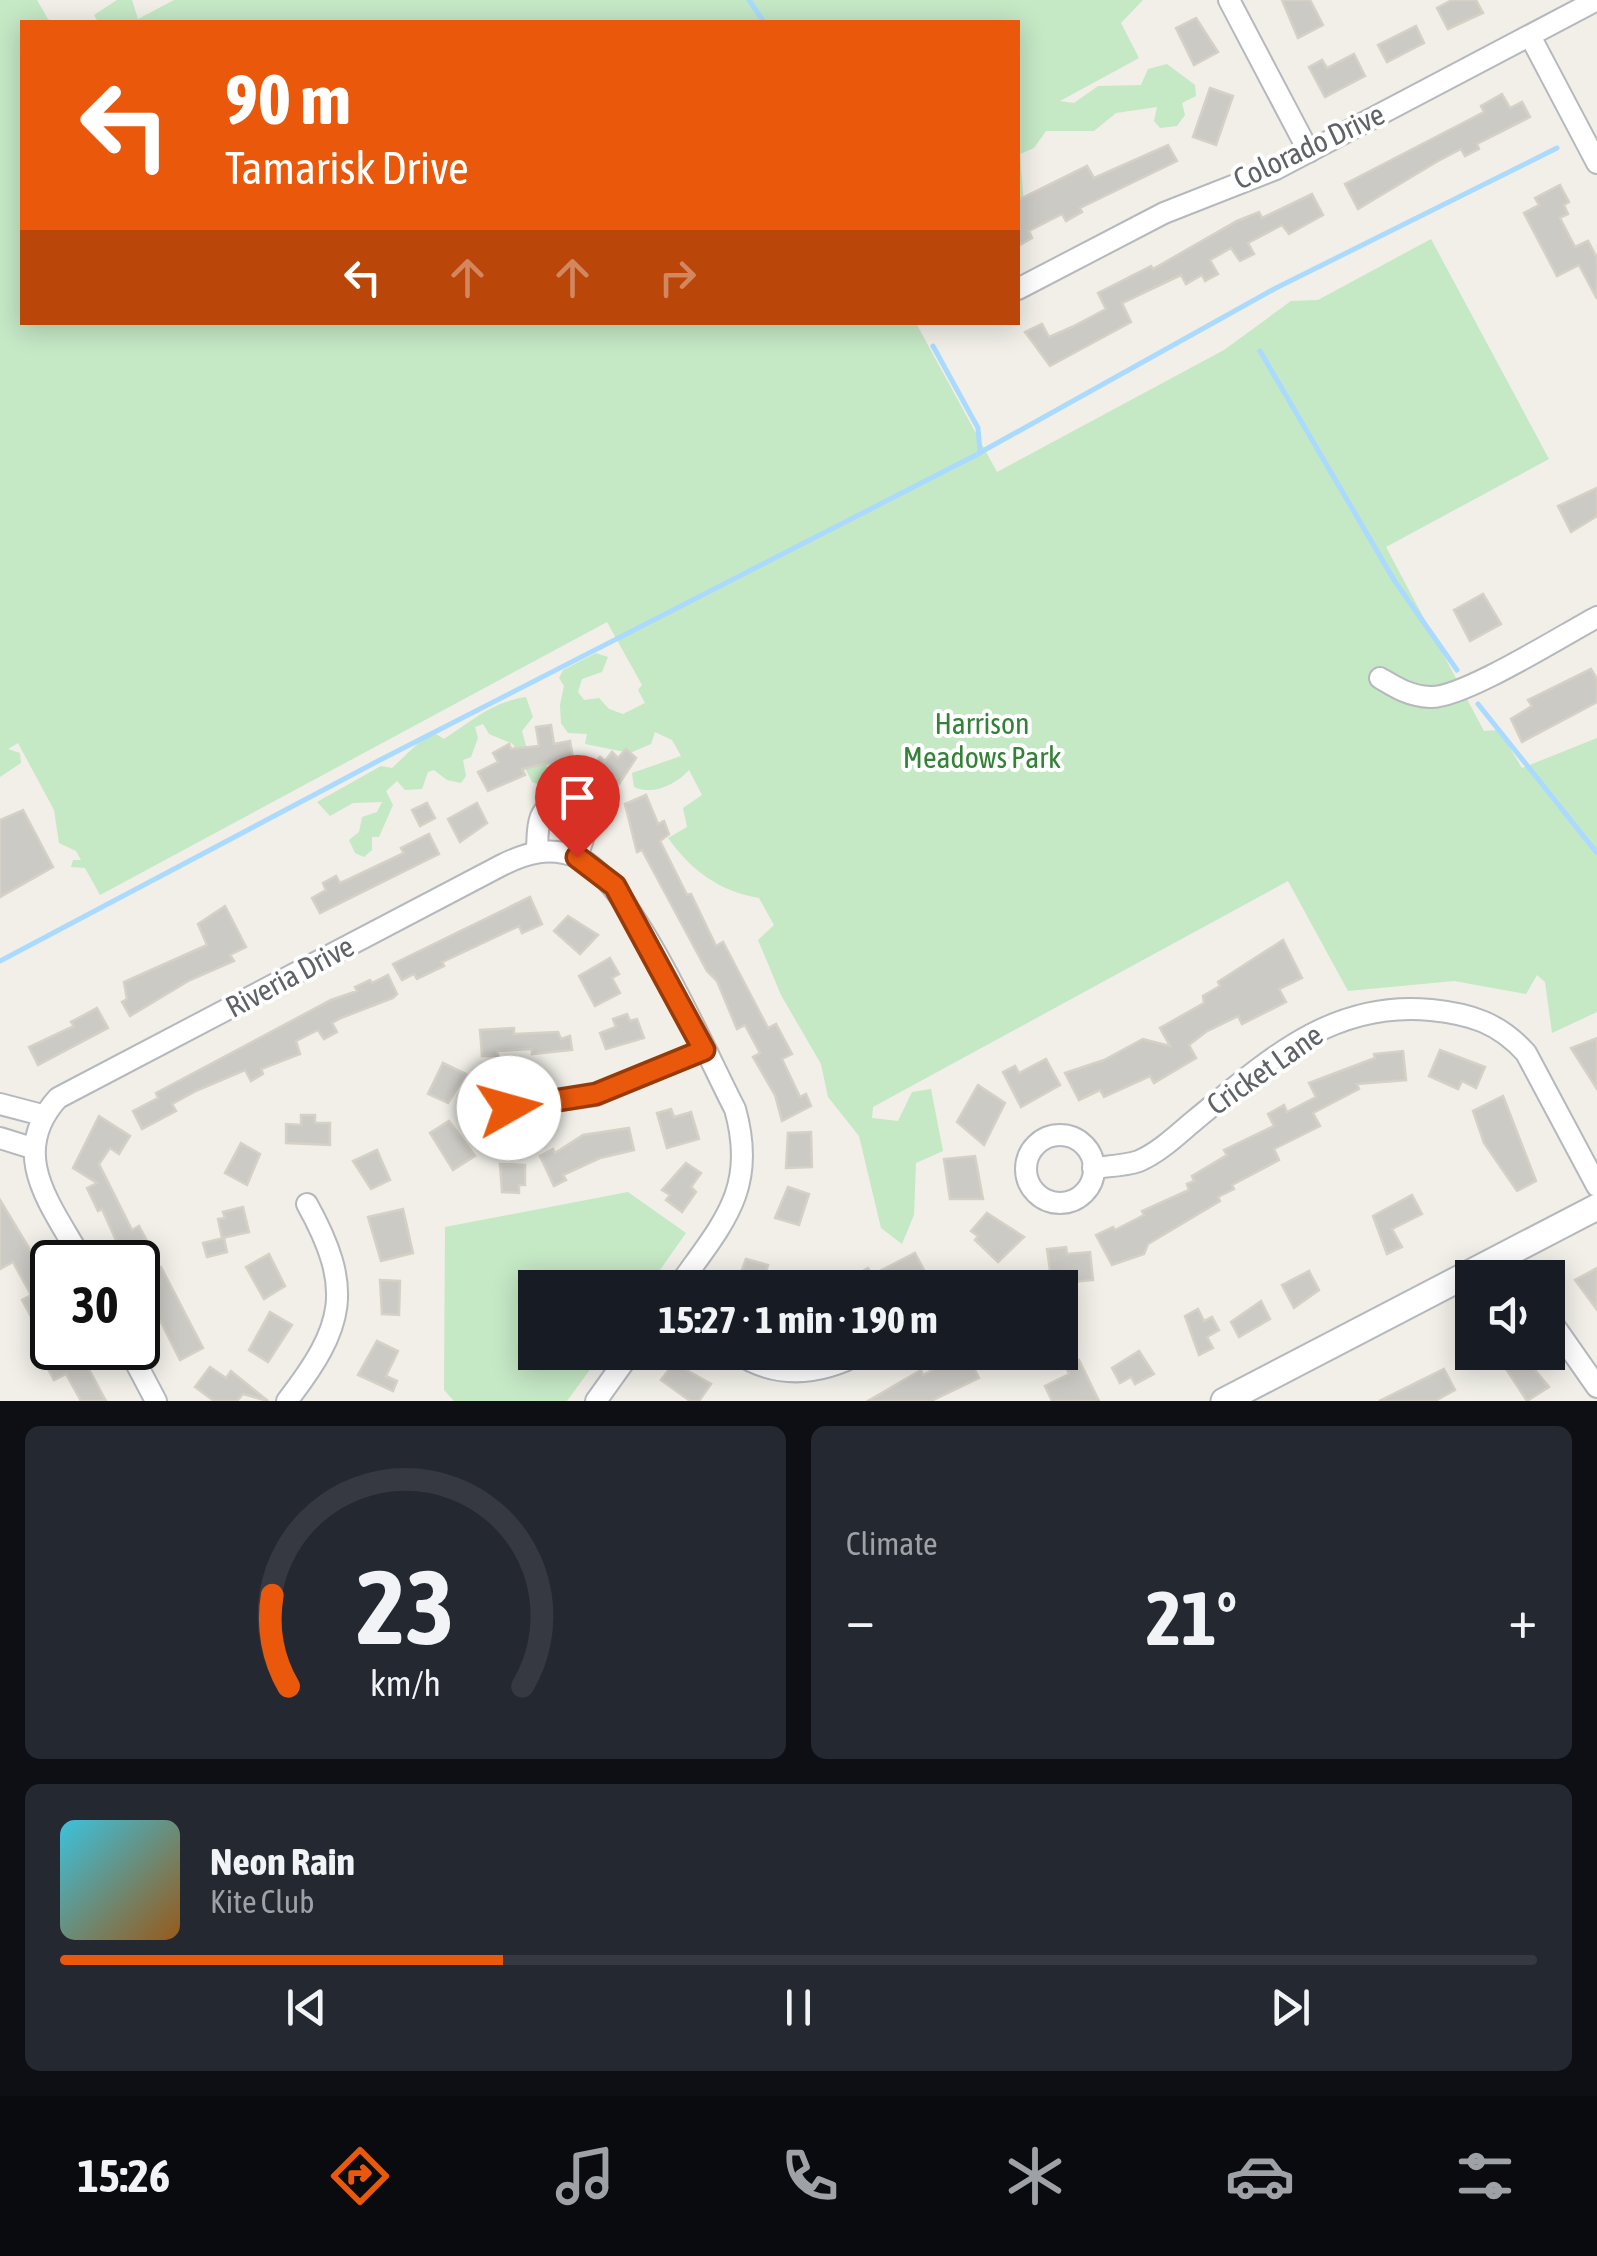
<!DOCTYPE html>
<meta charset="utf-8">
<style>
:root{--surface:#171b24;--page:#242831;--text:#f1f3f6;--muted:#9ea1a6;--line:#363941;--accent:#ea580c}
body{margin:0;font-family:"Asap Condensed",sans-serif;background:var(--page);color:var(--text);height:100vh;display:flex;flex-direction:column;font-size:38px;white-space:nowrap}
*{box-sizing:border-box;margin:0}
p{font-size:32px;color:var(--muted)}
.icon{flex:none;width:55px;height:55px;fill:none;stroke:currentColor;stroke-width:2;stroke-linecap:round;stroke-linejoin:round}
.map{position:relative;height:1401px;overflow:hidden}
.details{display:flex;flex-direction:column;gap:25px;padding:25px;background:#0d0f14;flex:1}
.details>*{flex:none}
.guide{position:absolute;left:20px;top:20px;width:1000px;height:305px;border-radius:0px;box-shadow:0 5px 25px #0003;background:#ea580c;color:#fff;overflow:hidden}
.controls{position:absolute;left:1455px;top:1260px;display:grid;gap:20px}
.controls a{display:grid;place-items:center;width:110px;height:110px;border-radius:0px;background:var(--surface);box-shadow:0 5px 25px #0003;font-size:50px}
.speed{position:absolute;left:30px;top:1240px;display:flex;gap:20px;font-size:50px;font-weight:700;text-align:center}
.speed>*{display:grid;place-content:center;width:130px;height:130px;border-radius:50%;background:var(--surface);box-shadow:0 5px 25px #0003;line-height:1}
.speed .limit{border:5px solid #111;border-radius:15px;background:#fff;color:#111}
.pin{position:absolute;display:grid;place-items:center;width:85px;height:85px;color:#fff;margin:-102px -42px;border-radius:50% 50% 50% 0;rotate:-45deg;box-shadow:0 0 10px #0007}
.pin .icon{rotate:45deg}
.me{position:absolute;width:110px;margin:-55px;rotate:83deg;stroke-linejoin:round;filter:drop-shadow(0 0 8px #0008)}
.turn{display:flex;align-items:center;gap:35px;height:210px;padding:0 40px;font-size:45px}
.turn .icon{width:130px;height:130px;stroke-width:2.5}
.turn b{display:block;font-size:70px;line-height:85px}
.lanes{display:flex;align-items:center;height:95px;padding:0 40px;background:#0003;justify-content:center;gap:50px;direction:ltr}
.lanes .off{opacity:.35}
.big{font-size:75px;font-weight:700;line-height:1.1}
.details .widget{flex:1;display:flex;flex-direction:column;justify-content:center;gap:15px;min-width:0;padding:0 35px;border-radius:15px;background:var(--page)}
.details .dial{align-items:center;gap:0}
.dial svg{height:260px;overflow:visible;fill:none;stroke:var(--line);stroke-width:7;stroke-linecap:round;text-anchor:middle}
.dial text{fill:var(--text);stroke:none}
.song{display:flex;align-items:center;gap:30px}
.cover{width:120px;height:120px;border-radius:15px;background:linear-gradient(135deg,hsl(190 70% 55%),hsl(30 70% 35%))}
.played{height:10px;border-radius:5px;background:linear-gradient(90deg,var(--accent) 30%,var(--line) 30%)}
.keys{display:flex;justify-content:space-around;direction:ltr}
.heat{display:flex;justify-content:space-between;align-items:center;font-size:55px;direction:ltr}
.details .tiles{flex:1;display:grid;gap:25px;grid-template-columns:1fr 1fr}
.widget:last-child{grid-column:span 2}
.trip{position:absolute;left:518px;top:1270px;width:560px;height:100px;border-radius:0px;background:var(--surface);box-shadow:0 5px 25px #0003;font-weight:700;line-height:100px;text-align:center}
.tabs{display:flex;height:160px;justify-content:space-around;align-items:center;background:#090b0e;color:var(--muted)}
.tabs .icon{width:70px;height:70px}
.tabs .on{color:var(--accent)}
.tabs b{font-size:45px;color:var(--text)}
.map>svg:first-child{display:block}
.green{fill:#c5e8c5}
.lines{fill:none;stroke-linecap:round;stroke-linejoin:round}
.stream{stroke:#aadaff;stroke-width:5}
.building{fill:#cccac5;stroke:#d6d1c6;stroke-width:2.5}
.minor-casing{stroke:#b5b8bc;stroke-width:24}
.tertiary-casing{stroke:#b5b8bc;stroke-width:29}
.minor{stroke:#fff;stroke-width:20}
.tertiary{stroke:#fff;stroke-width:25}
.route-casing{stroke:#983908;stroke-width:25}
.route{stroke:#ea580c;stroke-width:18}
.labels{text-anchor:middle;stroke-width:8;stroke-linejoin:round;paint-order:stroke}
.street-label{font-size:30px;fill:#5f6368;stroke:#fff}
.park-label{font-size:30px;fill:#348238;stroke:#fff}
</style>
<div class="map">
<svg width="1597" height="1401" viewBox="0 0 1597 1401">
<rect width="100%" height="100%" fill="#f1efe8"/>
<g class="green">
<path d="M0 0H37L48 19 56 22H22V322L916 323 997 472 1224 350 1291 301 1318 300 1431 239 1549 459 1386 547 1484 731 1499 730 1522 768 1597 738V1012L1552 1033 1545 982 1537 975 1526 994 1454 981 1348 991 1288 881 873 1107 872 1118 898 1121 912 1092 931 1089 943 1151 916 1163 914 1215 902 1244 881 1228 859 1136 828 1097 821 1064 781 995 758 940 774 925 759 898C719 891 692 871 668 838L687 827 683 808 702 795 689 770C676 784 654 796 634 787L632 773 681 756 672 740 655 732 651 744 630 753 585 744 587 734 568 733 561 723 560 705 564 686 559 678 563 670 596 653 608 657 602 672 582 679 578 692 584 700 599 698 609 709 623 714 645 703 638 690 642 685 607 622 100 895 85 868 71 867 73 860H81L76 851 59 843 54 810 18 743 8 749 20 753 21 763 0 777Z"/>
<path d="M117 0H132L138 19 174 0H1143L1121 23 1139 58 1060 101 1074 103 1098 86 1141 85 1148 69 1167 64 1195 85 1196 96 1182 103 1185 115 1177 126 1160 128 1154 121 1157 107 1116 113 1094 131H1046L1034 148 1020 154 1024 205 1018 211V22H98L94 15Z"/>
<path d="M526 697 533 717 522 731 529 757 547 766 549 778 569 791 560 798 548 797 543 786 532 782 513 744 489 734 483 724 475 727 478 738 471 757 463 760 466 776 461 783 447 780 434 770 428 772 422 789 405 790 397 781 386 791 393 805 379 837H372V850L364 857 355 853 349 840 359 832 362 817 377 812 382 802 353 803 330 816 317 802 381 766 392 768 431 731 444 739C472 721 492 702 526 697Z"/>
<path d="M628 1192 686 1233 648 1287 535 1288V1352L602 1353 567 1401H454L444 1390 445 1227Z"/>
</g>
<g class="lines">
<g class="stream">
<path d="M749 0 764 22"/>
<path d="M1260 351 1394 580 1457 670"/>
<path d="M981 452 1276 288 1557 148"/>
<path d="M1478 704 1597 853"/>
<path d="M0 961 378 761 980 453 978 428 933 346"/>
</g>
</g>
<g class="building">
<path d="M1282 0H1310L1323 25 1298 38Z"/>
<path d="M1452 0H1476L1483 13 1448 29 1437 8Z"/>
<path d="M1196 18 1218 52 1194 65 1176 28Z"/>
<path d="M1416 26 1424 43 1387 62 1378 45Z"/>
<path d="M1354 54 1365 76 1325 97 1309 67 1322 60 1327 68Z"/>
<path d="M1210 88 1233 96 1216 145 1193 137Z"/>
<path d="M1502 94 1510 108 1522 102 1530 117 1477 144 1479 149 1465 156 1461 149 1438 161 1358 209 1345 184 1484 112 1481 106Z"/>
<path d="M1168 145 1177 161 1080 208 1082 212 1066 221 1062 214 1029 231 1032 238 1018 246V200L1087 166 1094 178Z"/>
<path d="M1560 185 1569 202 1564 205 1568 214 1560 218 1575 247 1588 241 1597 258V299L1579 265 1557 276 1524 213 1539 205 1535 198Z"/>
<path d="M1312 194 1323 215 1289 234 1282 225 1248 243 1254 254 1240 261 1231 248 1210 260 1218 274 1205 281 1202 275 1186 284 1181 275 1122 303 1131 322 1050 366 1025 332 1042 324 1049 337 1072 327 1106 309 1098 293 1151 266 1153 269 1237 221 1259 212 1262 218Z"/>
<path d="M1597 488V516L1571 532 1558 506Z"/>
<path d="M1483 594 1501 624 1470 641 1454 610Z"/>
<path d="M1591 669 1597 679V702L1522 742 1511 719 1532 706 1528 700Z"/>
<path d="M551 725 554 744 570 741 573 758 522 769 525 775 488 791 478 772 498 762 493 753 509 744 511 749 539 746 536 727Z"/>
<path d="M626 749 636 758 617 787 590 768 600 757 605 761 612 752 618 758Z"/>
<path d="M646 795 658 824 664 821 669 834 660 841 687 895 691 894 716 946 723 942 768 1028 776 1024 792 1054 782 1059 800 1097 806 1094 811 1106 782 1121 775 1095 753 1057 760 1053 745 1025 737 1029 717 981 707 971 642 850 637 852 625 804Z"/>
<path d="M427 803 435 818 420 826 412 810Z"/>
<path d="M477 803 487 823 460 842 448 819Z"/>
<path d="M23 810 53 867 0 897V820Z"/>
<path d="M429 834 439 854 320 913 312 898 326 890 323 883 336 876 340 883 347 880 404 853 401 848Z"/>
<path d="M530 897 542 924 522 933 519 926 442 962 444 966 417 979 414 974 402 980 393 964Z"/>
<path d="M225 906 246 947 230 955 234 961 190 980 130 1016 122 1002 127 999 124 982 207 945 198 924Z"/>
<path d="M568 916 598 935 580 954 554 931Z"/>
<path d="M1283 940 1302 978 1279 989 1286 1002 1242 1024 1238 1016 1207 1031 1189 1045 1196 1058 1154 1083 1150 1076 1104 1097 1100 1090 1079 1100 1065 1073 1104 1060 1143 1039 1170 1046 1160 1028 1204 1003 1203 996 1220 986 1218 982Z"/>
<path d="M610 958 619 974 612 978 620 993 595 1006 579 976Z"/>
<path d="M388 975 397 994 393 998 341 1018 332 1023 337 1032 324 1039 318 1030 296 1041 300 1054 261 1069 263 1074 251 1081 245 1070 198 1090 172 1104 176 1111 142 1129 133 1111 158 1098 156 1093 331 1000 357 991 355 987 370 980 372 983Z"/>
<path d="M97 1008 108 1028 38 1065 29 1047 74 1026 71 1022Z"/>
<path d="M627 1014 630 1021 637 1019 644 1038 606 1049 600 1033 616 1027 613 1019Z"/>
<path d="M514 1028V1034L558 1032 561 1039 570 1036 572 1050 532 1054V1049L497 1051 498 1056H482L480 1030Z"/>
<path d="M1597 1038V1089L1571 1048Z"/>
<path d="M1440 1050 1485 1067 1476 1088 1462 1081 1458 1089 1429 1076Z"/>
<path d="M1403 1051 1406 1080 1357 1084 1359 1089 1313 1113 1320 1126 1274 1149 1279 1160 1232 1185 1234 1189 1218 1197 1220 1201 1148 1244 1144 1254 1112 1265 1096 1235 1113 1227 1115 1230 1144 1215 1142 1211 1189 1190 1187 1184 1194 1181 1192 1176 1227 1155 1224 1150 1274 1126 1268 1114 1284 1105 1287 1112 1316 1097 1309 1083 1375 1058 1374 1054Z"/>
<path d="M1046 1059 1060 1085 1021 1107 1003 1072 1015 1066 1019 1073Z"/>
<path d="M443 1063 466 1074 448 1103 428 1094Z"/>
<path d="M978 1085 1005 1103 984 1145 957 1122Z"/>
<path d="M1503 1096 1536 1181 1517 1191 1484 1143 1473 1111Z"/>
<path d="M671 1109 674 1117 691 1112 699 1139 667 1148 657 1113Z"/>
<path d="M301 1115H315V1123H330V1145L286 1143V1124L301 1125Z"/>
<path d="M99 1116 130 1136 119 1154 110 1148 99 1164 132 1230 139 1226 146 1239 139 1243 154 1270 161 1267 203 1348 180 1360 138 1276V1262L123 1256 102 1209 98 1211 87 1188 97 1183 73 1168Z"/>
<path d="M449 1121 475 1156 453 1170 430 1133Z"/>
<path d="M629 1128 634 1150 600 1158 563 1175 566 1180 554 1186 540 1156 553 1149 555 1153 583 1135Z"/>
<path d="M811 1132 812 1167 786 1168 788 1133Z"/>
<path d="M241 1143 260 1154 247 1185 225 1173Z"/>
<path d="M377 1150 390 1180 371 1189 353 1161Z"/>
<path d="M975 1156 983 1199H950L944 1159Z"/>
<path d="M686 1163 701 1173 691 1187 696 1192 682 1212 666 1200 670 1195 662 1190Z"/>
<path d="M500 1164 525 1165V1185H519V1193L502 1192Z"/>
<path d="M788 1187 809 1194 799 1225 775 1218Z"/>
<path d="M1412 1195 1422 1214 1392 1229 1402 1247 1387 1254 1373 1216Z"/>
<path d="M0 1200 37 1261 49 1297 52 1332 42 1337 22 1300 31 1295 13 1262 0 1269Z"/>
<path d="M243 1207 249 1232 222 1238 218 1219 225 1218 223 1212Z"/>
<path d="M403 1209 413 1253 381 1261 368 1217Z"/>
<path d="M987 1213 1024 1237 998 1262 975 1240 978 1236 971 1231Z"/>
<path d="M224 1238 227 1252 207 1257 203 1243Z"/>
<path d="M1066 1247 1067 1254 1090 1252 1093 1280 1052 1284 1047 1249Z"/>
<path d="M915 1253 925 1272 908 1280 912 1288H848L860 1281 856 1275 868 1268 872 1275Z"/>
<path d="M269 1254 285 1286 264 1299 246 1267Z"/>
<path d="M746 1259 768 1265 763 1282 773 1288H735Z"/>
<path d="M1597 1268V1310L1575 1280Z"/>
<path d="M1309 1271 1319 1290 1294 1308 1282 1285Z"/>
<path d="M380 1280 400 1281 399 1315 382 1314Z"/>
<path d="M1261 1301 1270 1319 1239 1337 1231 1322Z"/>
<path d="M1198 1309 1204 1321 1212 1317 1219 1330 1207 1337 1213 1348 1199 1355 1185 1316Z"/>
<path d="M270 1312 292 1325 268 1362 249 1350Z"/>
<path d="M377 1341 398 1351 386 1376 397 1381 393 1391 358 1375Z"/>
<path d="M51 1348H82L90 1362 86 1364 106 1401H81L66 1374 54 1380 47 1367 58 1361Z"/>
<path d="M1139 1351 1154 1374 1135 1384 1131 1377 1120 1383 1112 1368Z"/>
<path d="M951 1352H966L979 1378 931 1401H868L921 1370 923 1375 946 1363 943 1357Z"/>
<path d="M1495 1352H1520L1549 1387 1527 1401Z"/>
<path d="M1079 1360 1099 1401H1052L1045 1386 1069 1374 1066 1367Z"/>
<path d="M674 1363 711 1384 699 1401H690L661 1380Z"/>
<path d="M210 1367 226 1378 231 1371 268 1401 243 1394 237 1401H214L195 1387Z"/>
<path d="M1444 1369 1455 1390 1435 1401H1379Z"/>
</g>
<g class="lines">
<g class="minor-casing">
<g id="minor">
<path d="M1229 0 1309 152"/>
<path d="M1530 36 1597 163"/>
<path d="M1018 289 1164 213 1276 169 1597 0"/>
<path d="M1380 678C1397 688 1409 696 1430 697 1462 699 1563 635 1597 617"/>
<path d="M537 851C538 829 535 807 562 801L584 816 585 833 577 857"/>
<path d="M0 1104 42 1115"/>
<path d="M509 1107 596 1095 704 1050"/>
<circle cx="1060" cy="1169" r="34"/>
<path d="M0 1138 32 1148"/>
<path d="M1093 1168C1109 1166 1125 1166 1139 1161 1160 1152 1178 1134 1195 1120 1267 1061 1332 1000 1431 1010 1471 1014 1499 1023 1526 1053L1597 1186"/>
<path d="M1504 1256 1520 1278"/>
<path d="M83 1262C53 1207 6 1155 58 1098L502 865C526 853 550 846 577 857 632 880 705 1052 735 1109 758 1190 722 1224 677 1288"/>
<path d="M1548 1317 1597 1387"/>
<path d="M128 1348 156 1401"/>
<path d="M735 1352C777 1380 821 1375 863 1352"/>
<path d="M287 1401C345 1326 354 1289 307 1204"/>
<path d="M596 1401 631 1352"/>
</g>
</g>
<g class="tertiary-casing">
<path id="tertiary" d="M1224 1401 1597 1207"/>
</g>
<use href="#minor" class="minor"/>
<use href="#tertiary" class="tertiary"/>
</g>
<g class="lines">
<g class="route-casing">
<path id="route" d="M509 1108 596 1094 704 1050 615 886 577 857"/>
</g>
<use href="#route" class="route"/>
</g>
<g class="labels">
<g class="street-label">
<text transform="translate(1309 147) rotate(-25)" y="10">Colorado Drive</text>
<text transform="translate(290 977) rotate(-28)" y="10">Riveria Drive</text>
<text transform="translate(1265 1070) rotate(-35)" y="10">Cricket Lane</text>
</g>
<g class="park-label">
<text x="982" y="734">Harrison<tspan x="982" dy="34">Meadows Park</tspan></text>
</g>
</g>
</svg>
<div class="controls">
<a><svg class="icon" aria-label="sound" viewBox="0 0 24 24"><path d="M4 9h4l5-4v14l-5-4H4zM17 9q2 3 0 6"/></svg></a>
</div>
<div class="speed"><div class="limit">30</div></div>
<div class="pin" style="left:577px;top:857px;background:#d93025"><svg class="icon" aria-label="arrive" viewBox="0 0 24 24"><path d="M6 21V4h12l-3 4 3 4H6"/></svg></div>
<svg class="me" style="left:509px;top:1108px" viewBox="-20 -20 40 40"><circle r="19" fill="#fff"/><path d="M0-13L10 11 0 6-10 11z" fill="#ea580c"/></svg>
<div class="trip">15:27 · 1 min · 190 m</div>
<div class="guide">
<div class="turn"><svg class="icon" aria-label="left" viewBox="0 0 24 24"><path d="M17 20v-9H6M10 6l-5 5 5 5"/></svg><div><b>90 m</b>Tamarisk Drive</div></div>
<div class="lanes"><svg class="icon" aria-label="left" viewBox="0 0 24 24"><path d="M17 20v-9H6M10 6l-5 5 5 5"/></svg><svg class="icon off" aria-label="ahead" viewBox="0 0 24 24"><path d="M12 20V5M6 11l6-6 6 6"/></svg><svg class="icon off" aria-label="ahead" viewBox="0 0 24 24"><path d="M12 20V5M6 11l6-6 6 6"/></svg><svg class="icon off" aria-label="right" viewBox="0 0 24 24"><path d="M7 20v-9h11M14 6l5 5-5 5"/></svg></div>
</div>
</div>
<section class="details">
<div class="tiles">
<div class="widget dial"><svg viewBox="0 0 100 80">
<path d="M14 69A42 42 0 1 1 86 69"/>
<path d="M14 69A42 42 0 0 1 9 41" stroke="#ea580c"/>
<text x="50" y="56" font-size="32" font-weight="700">23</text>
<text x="50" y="72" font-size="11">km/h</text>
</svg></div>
<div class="widget"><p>Climate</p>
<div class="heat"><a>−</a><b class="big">21°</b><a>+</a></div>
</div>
<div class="widget">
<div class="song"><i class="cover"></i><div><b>Neon Rain</b><p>Kite Club</p></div></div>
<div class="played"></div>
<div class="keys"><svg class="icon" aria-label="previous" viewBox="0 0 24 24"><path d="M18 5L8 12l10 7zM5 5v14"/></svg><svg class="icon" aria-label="pause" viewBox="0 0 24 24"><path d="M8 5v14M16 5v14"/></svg><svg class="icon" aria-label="next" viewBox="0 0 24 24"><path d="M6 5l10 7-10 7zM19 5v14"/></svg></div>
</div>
</div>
</section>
<nav class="tabs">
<b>15:26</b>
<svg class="icon on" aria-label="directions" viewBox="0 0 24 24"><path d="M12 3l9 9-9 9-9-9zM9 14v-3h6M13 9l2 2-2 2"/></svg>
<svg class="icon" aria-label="music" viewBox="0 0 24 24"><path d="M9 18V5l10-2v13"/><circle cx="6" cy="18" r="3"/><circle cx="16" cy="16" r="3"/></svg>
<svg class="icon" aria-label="phone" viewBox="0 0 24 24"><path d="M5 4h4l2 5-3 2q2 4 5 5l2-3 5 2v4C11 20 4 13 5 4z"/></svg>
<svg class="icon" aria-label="climate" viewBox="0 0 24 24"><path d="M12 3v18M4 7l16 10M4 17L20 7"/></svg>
<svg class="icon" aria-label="car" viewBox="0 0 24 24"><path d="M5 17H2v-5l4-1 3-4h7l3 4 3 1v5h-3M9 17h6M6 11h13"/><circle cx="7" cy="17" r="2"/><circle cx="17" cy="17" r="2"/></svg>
<svg class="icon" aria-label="filters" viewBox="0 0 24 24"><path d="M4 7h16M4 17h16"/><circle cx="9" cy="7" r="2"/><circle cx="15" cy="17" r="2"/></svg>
</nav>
